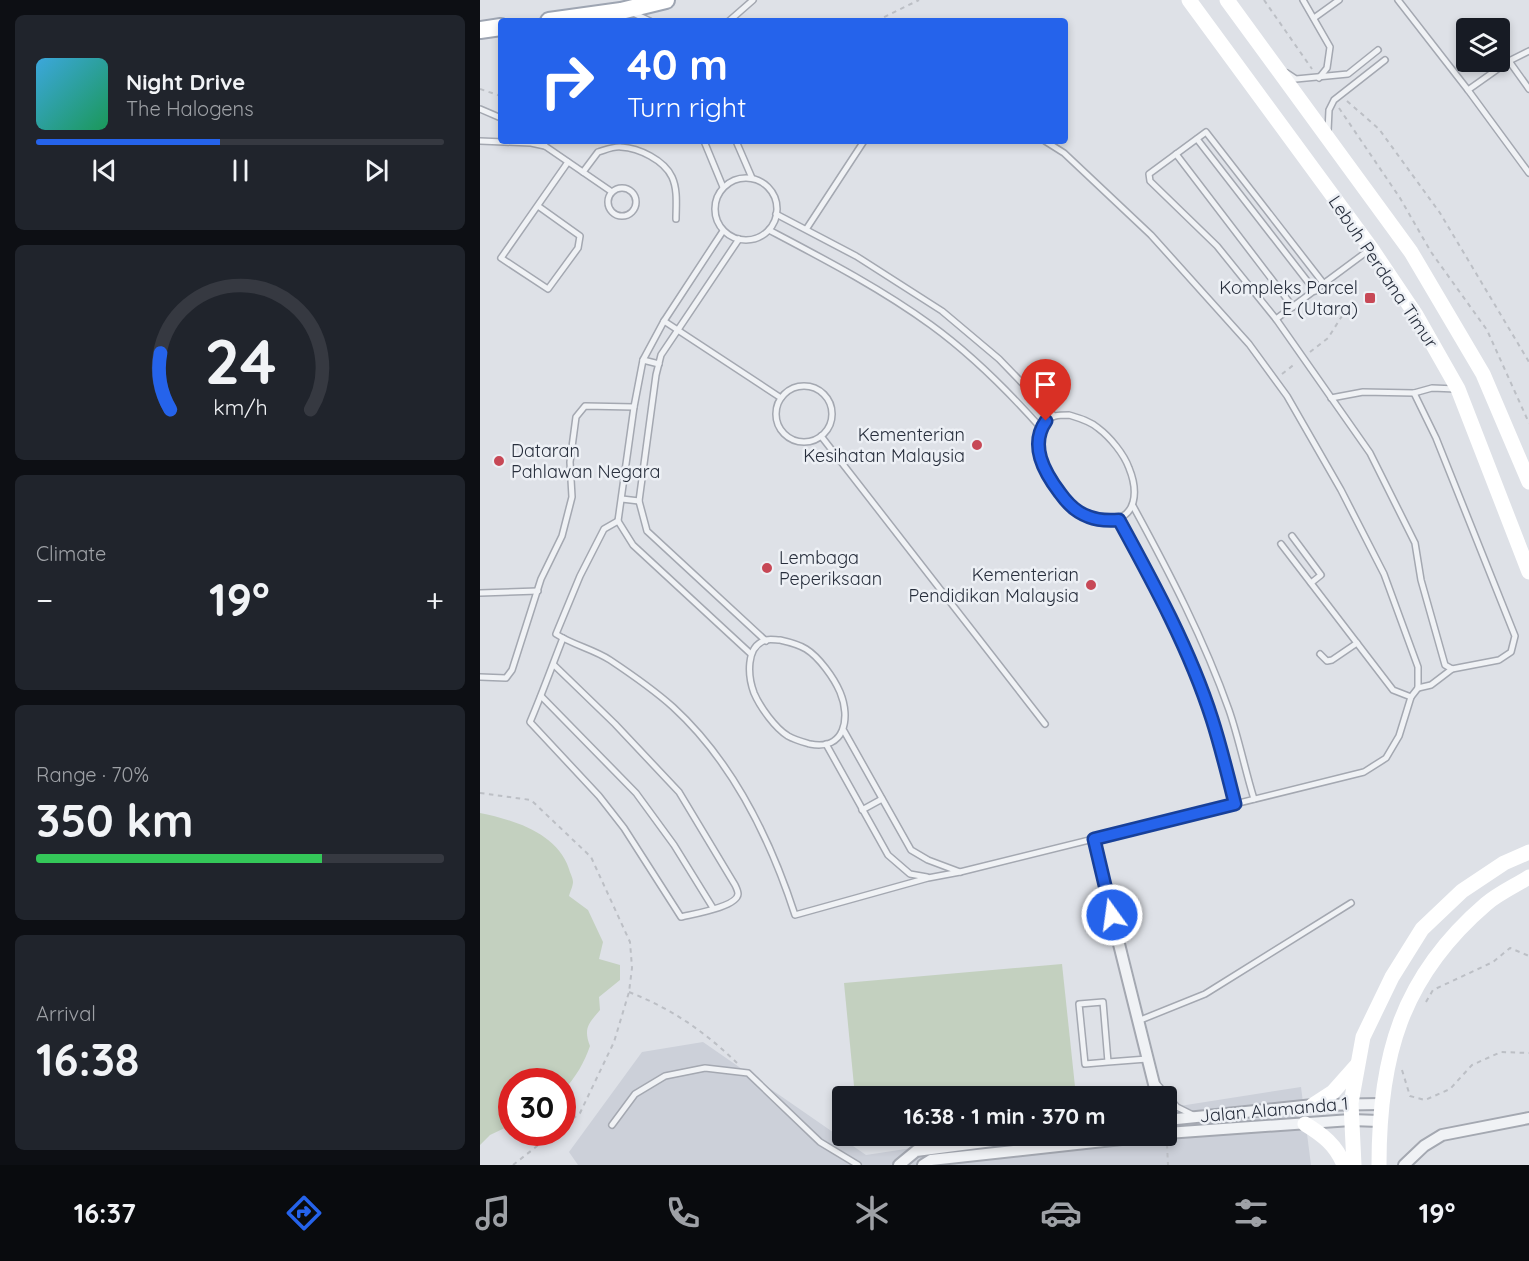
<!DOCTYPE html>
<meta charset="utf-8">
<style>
:root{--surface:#171b24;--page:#20242c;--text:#f1f3f6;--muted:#9ea1a6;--line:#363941;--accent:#2563eb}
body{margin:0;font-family:Quicksand,sans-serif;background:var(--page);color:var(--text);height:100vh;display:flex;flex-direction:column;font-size:22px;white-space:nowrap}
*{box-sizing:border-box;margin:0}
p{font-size:20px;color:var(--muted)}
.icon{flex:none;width:33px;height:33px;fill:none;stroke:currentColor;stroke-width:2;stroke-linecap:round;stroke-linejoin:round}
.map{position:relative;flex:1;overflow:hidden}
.details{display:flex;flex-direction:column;gap:15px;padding:15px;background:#0d0f14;width:480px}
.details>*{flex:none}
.hud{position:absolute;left:18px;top:18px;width:570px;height:126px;border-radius:6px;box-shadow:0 3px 9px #0003;background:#2563eb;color:#fff;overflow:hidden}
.controls{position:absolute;left:976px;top:18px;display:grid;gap:12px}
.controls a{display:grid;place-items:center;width:54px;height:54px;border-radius:6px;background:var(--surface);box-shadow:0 3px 9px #0003;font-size:30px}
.speed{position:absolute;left:18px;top:1068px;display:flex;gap:12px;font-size:30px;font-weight:700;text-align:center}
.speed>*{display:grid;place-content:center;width:78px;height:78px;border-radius:50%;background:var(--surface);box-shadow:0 3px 9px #0003;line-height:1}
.speed .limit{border:9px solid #d22;background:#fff;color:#111}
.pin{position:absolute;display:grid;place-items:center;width:51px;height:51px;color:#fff;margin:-62px -26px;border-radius:50% 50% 50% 0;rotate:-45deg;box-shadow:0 0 6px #0007}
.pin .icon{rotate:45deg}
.me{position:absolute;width:66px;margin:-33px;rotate:346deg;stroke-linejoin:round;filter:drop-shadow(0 0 4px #0008)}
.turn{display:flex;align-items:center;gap:21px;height:126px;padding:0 30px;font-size:27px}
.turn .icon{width:78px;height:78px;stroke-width:2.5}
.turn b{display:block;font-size:42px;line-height:51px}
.big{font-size:45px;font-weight:800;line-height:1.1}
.details .card{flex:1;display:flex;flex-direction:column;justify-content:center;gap:9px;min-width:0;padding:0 21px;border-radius:9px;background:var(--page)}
.details .dial{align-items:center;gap:0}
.dial svg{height:156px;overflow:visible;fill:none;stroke:var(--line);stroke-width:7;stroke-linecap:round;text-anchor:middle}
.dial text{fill:var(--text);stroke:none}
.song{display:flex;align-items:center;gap:18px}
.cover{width:72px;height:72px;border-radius:9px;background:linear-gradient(135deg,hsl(200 70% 55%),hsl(150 70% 35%))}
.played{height:6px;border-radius:3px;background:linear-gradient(90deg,var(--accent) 45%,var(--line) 45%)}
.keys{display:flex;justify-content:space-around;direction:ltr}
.heat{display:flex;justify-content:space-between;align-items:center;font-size:33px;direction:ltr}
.charge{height:9px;border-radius:4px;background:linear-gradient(90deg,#34c759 70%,var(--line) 0)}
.trip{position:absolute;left:352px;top:1086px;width:345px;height:60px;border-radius:6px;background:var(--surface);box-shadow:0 3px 9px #0003;font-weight:800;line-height:60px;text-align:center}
.tabs{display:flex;height:96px;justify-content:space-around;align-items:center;background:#090b0e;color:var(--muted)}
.tabs .icon{width:42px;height:42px}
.tabs .current{color:var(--accent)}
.tabs b{font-size:27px;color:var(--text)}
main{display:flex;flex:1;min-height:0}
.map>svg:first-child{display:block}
.built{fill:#ccd0d9}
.green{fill:#c3d0bf}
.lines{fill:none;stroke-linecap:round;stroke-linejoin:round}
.lane-casing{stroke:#a4a8b1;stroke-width:8}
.street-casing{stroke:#a4a8b1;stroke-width:14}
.primary-casing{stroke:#9ea5b2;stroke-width:20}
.path{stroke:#bcbfc5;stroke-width:2;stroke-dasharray:4.5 4.5;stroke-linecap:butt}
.lane{stroke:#f0f2f5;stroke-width:5}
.street{stroke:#f0f2f5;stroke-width:10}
.secondary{stroke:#fff;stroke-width:15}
.primary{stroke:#fff;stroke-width:16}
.route-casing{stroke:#184099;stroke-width:15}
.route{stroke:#2563eb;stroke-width:10}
.poi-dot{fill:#c74856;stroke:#edf0f5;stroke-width:2}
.labels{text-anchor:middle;stroke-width:5;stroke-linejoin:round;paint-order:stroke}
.street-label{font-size:18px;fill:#282f3d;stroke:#edf0f5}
.poi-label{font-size:18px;fill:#282f3d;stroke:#edf0f5;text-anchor:end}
</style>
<main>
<section class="details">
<div class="card">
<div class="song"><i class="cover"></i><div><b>Night Drive</b><p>The Halogens</p></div></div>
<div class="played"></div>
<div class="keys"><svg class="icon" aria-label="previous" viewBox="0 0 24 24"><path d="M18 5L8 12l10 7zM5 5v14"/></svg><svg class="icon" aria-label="pause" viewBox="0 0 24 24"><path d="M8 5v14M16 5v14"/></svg><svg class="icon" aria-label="next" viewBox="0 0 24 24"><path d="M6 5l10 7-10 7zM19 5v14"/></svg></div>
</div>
<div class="card dial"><svg viewBox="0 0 100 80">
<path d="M14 69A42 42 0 1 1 86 69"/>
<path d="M14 69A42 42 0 0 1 9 40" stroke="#2563eb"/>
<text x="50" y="56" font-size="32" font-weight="700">24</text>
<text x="50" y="72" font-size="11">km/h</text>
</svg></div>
<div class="card"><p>Climate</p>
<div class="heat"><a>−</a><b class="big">19°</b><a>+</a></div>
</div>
<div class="card"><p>Range · 70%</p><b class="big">350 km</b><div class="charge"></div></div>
<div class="card"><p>Arrival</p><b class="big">16:38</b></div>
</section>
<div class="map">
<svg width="1049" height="1165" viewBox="0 0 1049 1165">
<rect width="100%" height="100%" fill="#dee1e7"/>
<path class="built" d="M223 1042 386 1155 511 1136H687V1108L821 1087 831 1165H98L89 1152 162 1052Z"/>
<g class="green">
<path d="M0 813C34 820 77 833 89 869 90 873 93 878 93 882 93 886 90 892 89 896L108 910 123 942 119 959 140 965V980L119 997 120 1010C109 1023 103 1028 110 1046 104 1063 96 1077 83 1091L82 1082H32L31 1125 10 1135 0 1145Z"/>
<path d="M582 964 596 1096H375L364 983Z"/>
</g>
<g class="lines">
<g class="lane-casing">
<g id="lane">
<path d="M823 0 850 47 847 68 839 78"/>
<path d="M918 0 988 90 1049 173"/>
<path d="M153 13 170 21"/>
<path d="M834 18 859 0"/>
<path d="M249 21 273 0"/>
<path d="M1029 61 1049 89"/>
<path d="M807 73 816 79 868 74 898 50"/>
<path d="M988 90 1029 61 1049 51"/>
<path d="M0 109 21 118"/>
<path d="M848 131 849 110 854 100 905 60"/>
<path d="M717 139 835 291"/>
<path d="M0 141 51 143 65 146"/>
<path d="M62 141 65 146 132 192"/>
<path d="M224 141 243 187"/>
<path d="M256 141 272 178"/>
<path d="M696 154 813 307"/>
<path d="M103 172 118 152C125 150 134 146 141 147 159 148 184 160 192 177 198 190 196 206 196 219"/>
<circle cx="266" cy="209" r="31"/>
<circle cx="142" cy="202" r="14"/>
<path d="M58 206 100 236 98 248 68 289 21 258 88 162"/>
<path d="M296 214 376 256 462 311 519 359 574 416"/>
<path d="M327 228 384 141"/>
<path d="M289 230C344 259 400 288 451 325 491 354 528 391 561 428"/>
<path d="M243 231 184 321 163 360 154 407 138 521 153 545 271 654"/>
<path d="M259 239 181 355 176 375 159 501 167 531 286 641"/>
<path d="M844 284 726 132 669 174 670 181 737 246 796 319 890 453 935 543 941 580 965 665 972 669 1019 660 1031 652 1035 636 956 438 934 393 952 388 976 389"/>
<path d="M796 319 889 250"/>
<path d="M184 321 301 398"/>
<path d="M163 360 179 364"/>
<circle cx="324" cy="414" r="28"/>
<path d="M851 398 883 392 934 393"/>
<path d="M589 415C599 418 610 421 618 428 630 437 644 454 649 468 658 490 658 519 628 520 578 522 532 427 575 416 579 415 585 415 589 415Z"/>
<path d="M341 436 565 724"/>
<path d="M142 499 159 501"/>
<path d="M653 506C689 572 724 639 749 710 759 739 765 770 774 799"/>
<path d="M639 520C674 584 710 650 732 719 741 747 748 776 755 804"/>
<path d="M138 521 124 529 100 576 76 634C93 645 113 649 130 660 151 674 174 690 193 707 253 762 290 838 315 915L448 878 480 872 884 772 906 758 919 736 931 697 938 688V667L904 574 861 490 807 396 769 344 671 235 584 153 565 141"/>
<path d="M812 536 841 575 831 583"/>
<path d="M801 544 913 690 931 697"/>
<path d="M0 593 58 591"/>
<path d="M300 640C309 642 318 644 326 649 339 657 354 678 360 692 371 718 365 751 330 744 323 742 315 740 308 736 295 728 280 707 274 693 268 677 265 646 286 640 290 639 296 640 300 640Z"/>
<path d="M840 654 847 661 852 660 877 643"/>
<path d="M73 664 135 724 199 792 255 885C256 887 258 892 258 894 257 907 213 914 201 917L144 828 119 796 50 722C62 694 72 666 83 638"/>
<path d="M0 677 26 678 32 670 61 579 82 536 92 497 90 462 96 417 105 406 154 407"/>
<path d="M938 688 951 685 972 669"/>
<path d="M61 696 156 793 194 845 233 908"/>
<path d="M364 731 431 850 448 860 480 872"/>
<path d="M346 744 408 855 430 874 447 877"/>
<path d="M382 810 402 799"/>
<path d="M614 839 627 896"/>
<path d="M658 1021 725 994 871 903"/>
<path d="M628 1062 605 1064 599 1004 623 1002 628 1062 667 1059"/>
<path d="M677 1084 697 1107 713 1115"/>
<path d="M132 1125 155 1094 185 1076 225 1068 268 1073 340 1142 378 1165"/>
</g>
</g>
<g class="street-casing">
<g id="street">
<path d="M627 896 677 1096"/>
<path d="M687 1120 833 1105 901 1104"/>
<path d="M687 1133 871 1120 899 1121"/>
<path d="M419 1165 436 1151 552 1136"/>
<path d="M443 1165 451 1160 669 1136"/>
<path d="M924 1165 944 1146 962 1135 1049 1118"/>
</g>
</g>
<g class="primary-casing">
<g id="primary">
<path d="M69 21 141 11 186 0"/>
<path d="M0 30 21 27"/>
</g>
</g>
<g class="path">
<path d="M784 0 832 69"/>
<path d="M396 21 439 0"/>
<path d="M0 89 21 96"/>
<path d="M867 101 899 129 960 213 1049 362"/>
<path d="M859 108 920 198 951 252 1007 330 1049 423"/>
<path d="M830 352 848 338 862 316"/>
<path d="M802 374 816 363"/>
<path d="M0 793 51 800 111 857 150 942 152 968 149 992 134 1042 100 1113 82 1127"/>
<path d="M149 992C192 1009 224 1031 257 1063"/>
<path d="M946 1002 953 990 1013 962 1030 948 1049 956"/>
<path d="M922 1070 930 1096 945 1100 970 1089 992 1065 1021 1052 1049 1053"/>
<path d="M687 1144 688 1165"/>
<path d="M33 1165 75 1132"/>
</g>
<use href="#lane" class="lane"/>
<use href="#street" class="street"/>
<g class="secondary">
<path d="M709 0 891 248 936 315 978 389 1049 572"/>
<path d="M747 0 931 252 1003 374 1049 482"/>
<path d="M833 1105 853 1092 877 1065"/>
<path d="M825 1124C843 1135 856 1145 864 1165"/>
<path d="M874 1165 871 1103 883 1037 912 977 942 929 982 891 1024 863 1049 852"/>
<path d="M899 1165C899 1057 921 977 1006 904 1019 893 1035 886 1049 877"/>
</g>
<use href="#primary" class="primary"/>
</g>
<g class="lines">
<g class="route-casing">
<path id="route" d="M566 421C549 445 564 472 580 493 585 500 591 507 599 512 612 520 624 521 639 520 674 584 710 650 732 719 741 747 748 776 755 804L614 839 632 915"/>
</g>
<use href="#route" class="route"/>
</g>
<g class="poi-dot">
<rect x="884" y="292" width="12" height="12" rx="3"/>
<circle cx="497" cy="445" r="6"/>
<circle cx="19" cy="461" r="6"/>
<circle cx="287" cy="568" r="6"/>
<circle cx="611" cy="585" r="6"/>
</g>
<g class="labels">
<g class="street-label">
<text transform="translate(903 272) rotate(56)" y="6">Lebuh Perdana Timur</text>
<text transform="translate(794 1110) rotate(-5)" y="6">Jalan Alamanda 1</text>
</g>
<g class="poi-label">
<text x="878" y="294">Kompleks Parcel<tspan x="878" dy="21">E (Utara)</tspan></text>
<text x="485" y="441">Kementerian<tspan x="485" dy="21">Kesihatan Malaysia</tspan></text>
<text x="31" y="457" text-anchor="start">Dataran<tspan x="31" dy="21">Pahlawan Negara</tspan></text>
<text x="299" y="564" text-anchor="start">Lembaga<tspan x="299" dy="21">Peperiksaan</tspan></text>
<text x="599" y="581">Kementerian<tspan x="599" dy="21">Pendidikan Malaysia</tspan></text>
</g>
</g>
</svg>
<div class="controls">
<a><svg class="icon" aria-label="layers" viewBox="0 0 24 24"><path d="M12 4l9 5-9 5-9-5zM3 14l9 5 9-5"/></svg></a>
</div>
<div class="speed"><div class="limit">30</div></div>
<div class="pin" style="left:566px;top:421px;background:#d93025"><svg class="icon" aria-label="arrive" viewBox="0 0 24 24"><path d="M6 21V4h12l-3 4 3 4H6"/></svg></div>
<svg class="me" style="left:632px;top:915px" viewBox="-20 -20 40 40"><circle r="17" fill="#2563eb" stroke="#fff" stroke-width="3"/><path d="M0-11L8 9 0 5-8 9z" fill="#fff"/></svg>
<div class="trip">16:38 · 1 min · 370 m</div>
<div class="hud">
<div class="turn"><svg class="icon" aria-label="right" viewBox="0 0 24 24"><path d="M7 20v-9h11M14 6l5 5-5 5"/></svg><div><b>40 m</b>Turn right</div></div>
</div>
</div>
</main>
<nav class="tabs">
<b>16:37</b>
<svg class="icon current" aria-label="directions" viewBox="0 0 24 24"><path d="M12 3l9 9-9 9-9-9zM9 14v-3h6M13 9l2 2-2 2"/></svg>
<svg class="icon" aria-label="music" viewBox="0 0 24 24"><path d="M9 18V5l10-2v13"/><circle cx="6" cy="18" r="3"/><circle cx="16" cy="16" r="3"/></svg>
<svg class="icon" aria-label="phone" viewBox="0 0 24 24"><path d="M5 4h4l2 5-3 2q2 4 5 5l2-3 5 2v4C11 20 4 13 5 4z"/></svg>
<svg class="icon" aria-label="climate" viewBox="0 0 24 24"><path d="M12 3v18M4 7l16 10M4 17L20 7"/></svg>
<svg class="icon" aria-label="car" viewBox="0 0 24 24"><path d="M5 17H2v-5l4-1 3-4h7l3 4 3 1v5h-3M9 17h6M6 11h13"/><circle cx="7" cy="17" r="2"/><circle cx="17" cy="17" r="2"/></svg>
<svg class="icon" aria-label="filters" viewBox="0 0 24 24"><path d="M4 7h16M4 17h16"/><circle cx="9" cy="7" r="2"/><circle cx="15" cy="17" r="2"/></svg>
<b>19°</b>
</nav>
